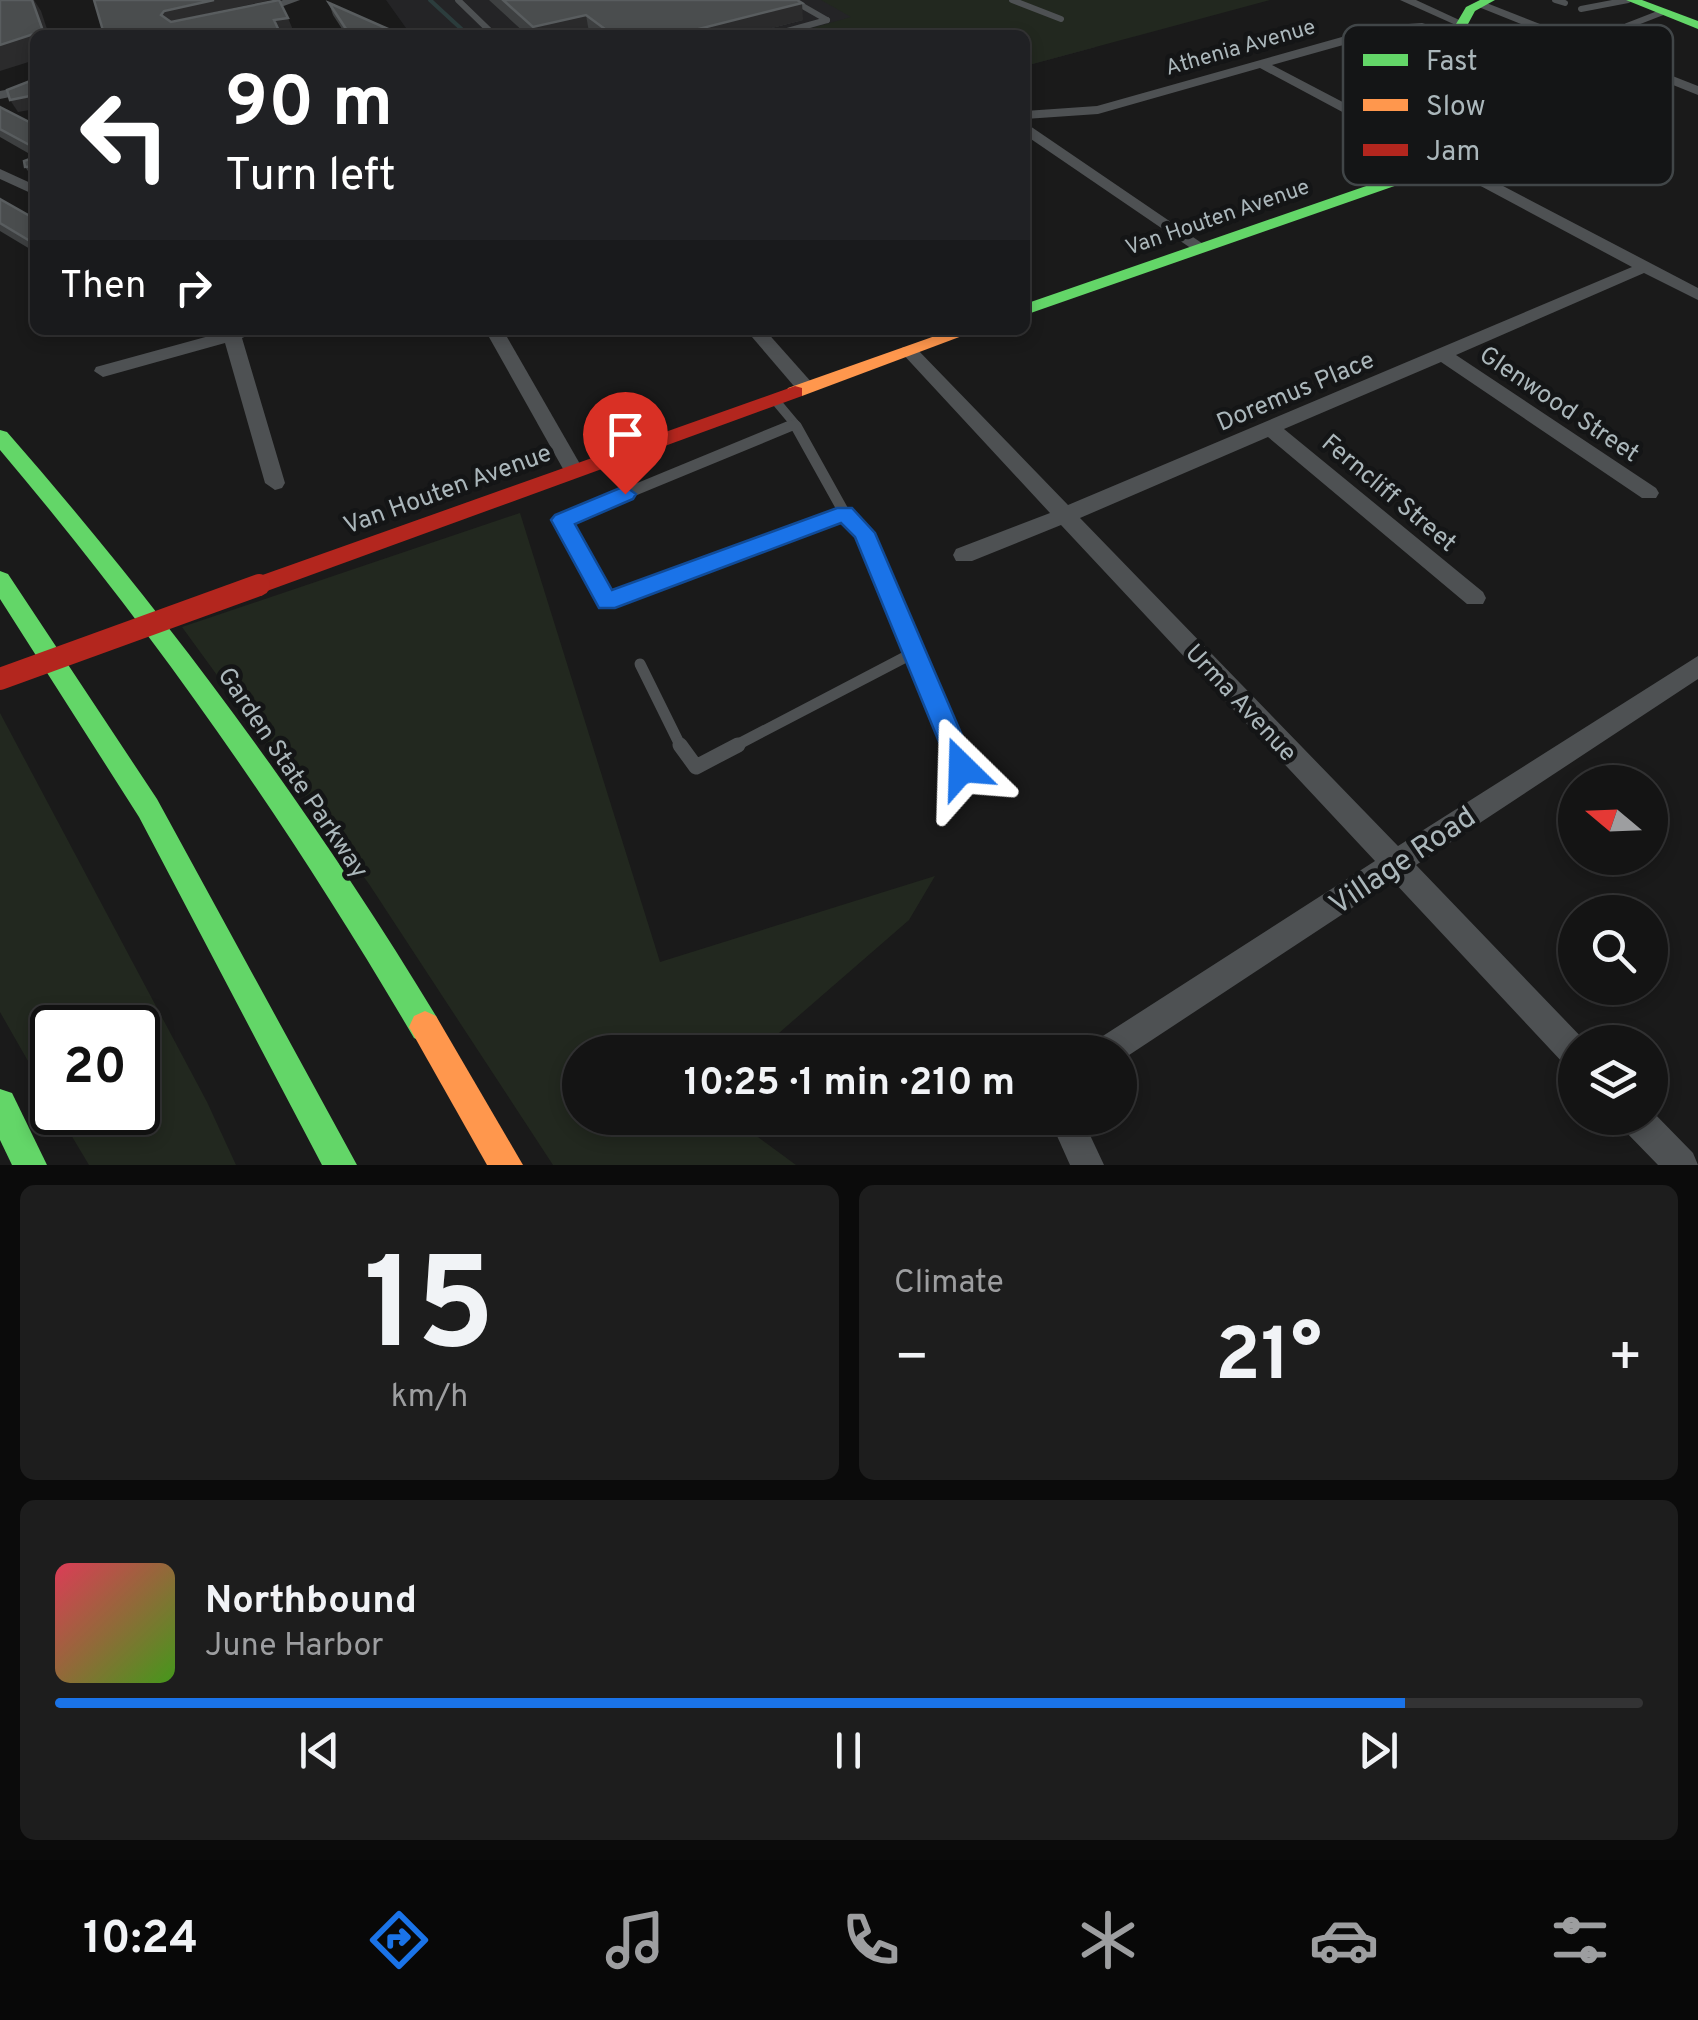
<!DOCTYPE html>
<meta charset="utf-8">
<style>
:root{--surface:#141414;--page:#1d1d1d;--text:#f1f3f6;--muted:#9d9ea0;--line:#333334;--accent:#1a73e8}
body{margin:0;font-family:Overpass,sans-serif;background:var(--page);color:var(--text);height:100vh;display:flex;flex-direction:column;font-size:38px;white-space:nowrap}
*{box-sizing:border-box;margin:0}
p{font-size:32px;color:var(--muted)}
.icon{flex:none;width:55px;height:55px;fill:none;stroke:currentColor;stroke-width:2;stroke-linecap:round;stroke-linejoin:round}
.map{position:relative;height:1165px;overflow:hidden}
.sheet{display:flex;flex-direction:column;gap:20px;padding:20px;background:#0b0b0b;flex:1}
.sheet>*{flex:none}
.banner{position:absolute;left:30px;top:30px;width:1000px;height:305px;border-radius:15px;box-shadow:0 5px 15px #0003,0 0 0 2px var(--line);background:#202124;color:#fff;overflow:hidden}
.needle{width:65px;rotate:289deg}
.tools{position:absolute;left:1558px;top:765px;display:grid;gap:20px}
.tools a{display:grid;place-items:center;width:110px;height:110px;border-radius:50%;background:var(--surface);box-shadow:0 5px 15px #0003,0 0 0 2px var(--line);font-size:50px}
.speed{position:absolute;left:30px;top:1005px;display:flex;gap:20px;font-size:50px;font-weight:700;text-align:center}
.speed>*{display:grid;place-content:center;width:130px;height:130px;border-radius:50%;background:var(--surface);box-shadow:0 5px 15px #0003,0 0 0 2px var(--line);line-height:1}
.speed .limit{border:5px solid #111;border-radius:15px;background:#fff;color:#111}
.pin{position:absolute;display:grid;place-items:center;width:85px;height:85px;color:#fff;margin:-102px -42px;border-radius:50% 50% 50% 0;rotate:-45deg;box-shadow:0 0 10px #0007}
.pin .icon{rotate:45deg}
.me{position:absolute;width:110px;margin:-55px;rotate:338deg;stroke-linejoin:round;filter:drop-shadow(0 0 8px #0008)}
.turn{display:flex;align-items:center;gap:35px;height:210px;padding:0 30px;font-size:45px}
.turn .icon{width:130px;height:130px;stroke-width:2.5}
.turn b{display:block;font-size:70px;line-height:85px}
.then{display:flex;align-items:center;height:95px;padding:0 30px;background:#0003;gap:20px;font-size:38px}
.big{font-size:75px;font-weight:700;line-height:1.1}
.sheet .card{flex:1;display:flex;flex-direction:column;justify-content:center;gap:15px;min-width:0;padding:0 35px;border-radius:15px;background:var(--page)}
.sheet .dial{align-items:center;gap:0}
.dial b{font-size:130px;line-height:1}
.song{display:flex;align-items:center;gap:30px}
.cover{width:120px;height:120px;border-radius:15px;background:linear-gradient(135deg,hsl(350 70% 55%),hsl(100 70% 35%))}
.played{height:10px;border-radius:5px;background:linear-gradient(90deg,var(--accent) 85%,var(--line) 85%)}
.keys{display:flex;justify-content:space-around;direction:ltr}
.heat{display:flex;justify-content:space-between;align-items:center;font-size:55px;direction:ltr}
.sheet .tiles{flex:1;display:grid;gap:20px;grid-template-columns:1fr 1fr}
.card:last-child{grid-column:span 2}
.trip{position:absolute;left:562px;top:1035px;width:575px;height:100px;border-radius:50px;background:var(--surface);box-shadow:0 5px 15px #0003,0 0 0 2px var(--line);font-weight:700;line-height:100px;text-align:center}
.tabs{display:flex;height:160px;justify-content:space-around;align-items:center;background:#080808;color:var(--muted)}
.tabs .icon{width:70px;height:70px}
.tabs .current{color:var(--accent)}
.tabs b{font-size:45px;color:var(--text)}
.map>svg:first-child{display:block}
.built{fill:#242426}
.green{fill:#22281f}
.lines{fill:none;stroke-linecap:round;stroke-linejoin:round}
.stream{stroke:#2c3d3d;stroke-width:4}
.lane-far3{stroke:#4e5153;stroke-width:6}
.lane-far2{stroke:#4e5153;stroke-width:9}
.lane-far1{stroke:#4e5153;stroke-width:11}
.lane{stroke:#4e5153;stroke-width:15}
.street{fill:#4e5153;fill-rule:evenodd}
.fast{fill:#63d668;fill-rule:evenodd}
.slow{fill:#ff974d;fill-rule:evenodd}
.jam{fill:#b3261e;fill-rule:evenodd}
.jam-bridge{stroke:#b3261e;stroke-width:22}
.wall{fill:#3e4041}
.shaded-wall{fill:#2b2b2c}
.building{fill:#4a4d4e;stroke:#595d5f;stroke-width:2.5}
.route{fill:#1a73e8;stroke:#114b97;stroke-width:2.5}
.labels{text-anchor:middle;stroke-width:9;stroke-linejoin:round;paint-order:stroke}
.far-street-label{font-size:22px;fill:#abb7bb;stroke:#141516}
.street-label{font-size:25px;fill:#abb7bb;stroke:#141516}
.near-street-label{font-size:30px;fill:#abb7bb;stroke:#141516}
.key{fill:#141516;stroke:#414648;stroke-width:2.5}
.key-label{font-size:28px;fill:#abb7bb}
</style>
<div class="map">
<svg width="1698" height="1165" viewBox="0 0 1698 1165">
<rect width="100%" height="100%" fill="#1a1a1a"/>
<path class="built" d="M386 0H1001L1096 47 1025 66V35H411Z"/>
<g class="green">
<path d="M821 0H1270L1025 66V35H788L851 17Z"/>
<path d="M520 513 660 962 935 876 909 920 757 1052H580V1118H732L796 1165H553L369 884 182 627Z"/>
<path d="M0 713 207 1102 236 1165H89L58 1113 138 1112V1028H52V1103L0 1012Z"/>
</g>
<g class="lines">
<path class="stream" d="M430 0 468 35"/>
<g class="lane-far3">
<path d="M458 0 494 35"/>
<path d="M792 0 827 20"/>
<path d="M1012 0 1061 19"/>
<path d="M1555 0 1565 3"/>
<path d="M1581 9 1628 0"/>
<path d="M1627 26 1663 12"/>
<path d="M773 35 827 20"/>
</g>
<g class="lane-far2">
<path d="M774 399 795 424"/>
<path d="M795 424 798 429"/>
<path d="M784 429 795 424"/>
</g>
<g class="lane-far1">
<path d="M790 426 562 520 607 601 845 514 796 426"/>
<path d="M845 514 864 533 954 747"/>
<path d="M640 664 681 747"/>
<path d="M733 747 915 652"/>
</g>
<g class="lane">
<path d="M680 745 696 767 738 745"/>
<path d="M953 745 963 768"/>
</g>
<g class="street">
<path d="M283 0H300L259 15 249 13Z"/>
<path d="M1400 0H1416L1468 24 1458 26Z"/>
<path d="M1476 2H1484L1698 86V95L1476 6Z"/>
<path d="M1422 23 1472 39 1466 43 1422 31 1386 33 1272 65 1698 288V300L1644 273 1456 355 1656 488 1659 493 1656 498H1642L1441 362 1284 429 1483 592 1486 598 1483 604H1467L1268 437 1080 518 1398 846 1698 656V679L1416 865 1586 1042H1575V1069L1564 1064 1393 881 1120 1061V1052H1090L1095 1041 1375 861 1061 525 972 561H956L953 555 956 549 1050 513 900 351 903 347H915L1068 505 1632 267 1260 68 1098 114 1025 119V111L1097 106 1381 26Z"/>
<path d="M35 84V92L0 99V91Z"/>
<path d="M1501 110 1546 112 1599 129 1592 133 1545 120 1496 117 1494 114Z"/>
<path d="M1025 125 1030 126 1209 248 1195 251 1025 135Z"/>
<path d="M0 169 35 185V195L0 179Z"/>
<path d="M231 330H261L242 338 285 483 282 488 275 490 265 483 225 343 103 377 94 371 96 367Z"/>
<path d="M485 330H503L584 471 581 476H567Z"/>
<path d="M746 330H765L813 384V392H799Z"/>
<path d="M1650 1109 1693 1153 1698 1165H1658L1624 1130 1620 1118H1650Z"/>
<path d="M1049 1118H1082L1104 1165H1070Z"/>
</g>
<g class="fast">
<path d="M1480 0H1495L1475 11 1468 24 1509 112 1500 143 1489 153 1025 315V304L1479 147 1487 141 1495 112 1456 24 1466 7Z"/>
<path d="M1626 0H1642L1698 21V29Z"/>
<path d="M0 430 7 432C167 615 310 808 436 1016L441 1027 436 1038 425 1043 414 1038C292 830 156 634 0 450Z"/>
<path d="M0 571 8 574 157 799 357 1165H322L139 817 0 599Z"/>
<path d="M0 1089 12 1093 47 1165H12L0 1140Z"/>
</g>
<g class="slow">
<path d="M952 330H978L802 396H788L786 392 788 388Z"/>
<path d="M425 1011 436 1016 523 1165H487L409 1027 414 1016Z"/>
</g>
<path class="jam" d="M795 386 802 388V396L267 591H251L248 585 251 579Z"/>
<path class="jam-bridge" d="M0 679 259 585"/>
</g>
<g class="wall">
<path d="M489 0H797L803 20 744 35H593L589 32 576 35H527Z"/>
<path d="M329 3 386 28 389 35H346L333 15Z"/>
<path d="M0 107 35 125V157L0 137Z"/>
<path d="M35 157V179H34L25 167Z"/>
<path d="M0 199 35 219V252L0 231Z"/>
</g>
<g class="shaded-wall">
<path d="M32 0H34L41 11 49 35H35V60L0 71V45Z"/>
<path d="M214 0H271L169 22 161 15 164 11Z"/>
<path d="M802 3 803 20 744 35H675Z"/>
<path d="M586 15 589 32 576 35H535L533 27Z"/>
<path d="M288 18 293 30 279 32 274 20Z"/>
<path d="M386 28 389 35H356Z"/>
<path d="M35 95V109L18 112 10 100Z"/>
</g>
<g class="building">
<path d="M0 0H32L43 31 0 45Z"/>
<path d="M94 0H214L164 11 161 15 171 22 279 0 288 18 274 20 281 35H100L104 34Z"/>
<path d="M503 0H797L802 3 675 35H613L586 15 533 27Z"/>
<path d="M329 3 386 28 350 35Z"/>
<path d="M35 79V95L10 100 7 90Z"/>
<path d="M0 107 35 125V148L0 129Z"/>
<path d="M35 157V166L25 167 24 161Z"/>
<path d="M0 199 35 219V244L0 223Z"/>
</g>
<path class="route" d="M625 486 636 494 633 499 575 524 612 590 837 508H852L875 533 976 768 972 776H953L855 537 841 523 615 608H599L551 520 555 515Z"/>
<g class="labels">
<g class="far-street-label">
<text transform="translate(1240 46) rotate(-16)" y="8">Athenia Avenue</text>
<text transform="translate(1217 216) rotate(-19)" y="8">Van Houten Avenue</text>
</g>
<g class="street-label">
<text transform="translate(1295 390) rotate(-23)" y="9">Doremus Place</text>
<text transform="translate(1560 403) rotate(34)" y="9">Glenwood Street</text>
<text transform="translate(447 488) rotate(-20)" y="9">Van Houten Avenue</text>
<text transform="translate(1390 492) rotate(40)" y="9">Ferncliff Street</text>
<text transform="translate(1242 702) rotate(47)" y="9">Urma Avenue</text>
<text transform="translate(294 772) rotate(56)" y="9">Garden State Parkway</text>
</g>
<g class="near-street-label">
<text transform="translate(1402 860) rotate(-34)" y="10">Village Road</text>
</g>
</g>
<rect x="1343" y="25" width="330" height="160" rx="15" class="key"/>
<rect x="1363" y="54" width="45" height="12" fill="#63d668"/>
<rect x="1363" y="99" width="45" height="12" fill="#ff974d"/>
<rect x="1363" y="144" width="45" height="12" fill="#b3261e"/>
<g class="key-label">
<text x="1426" y="70">Fast</text>
<text x="1426" y="115">Slow</text>
<text x="1426" y="160">Jam</text>
</g>
</svg>
<div class="tools">
<a><svg class="needle" viewBox="-14 -14 28 28"><path d="M0-13l5 13h-10z" fill="#e53935"/><path d="M0 13l5-13h-10z" fill="#9d9ea0"/></svg></a>
<a><svg class="icon" aria-label="search" viewBox="0 0 24 24"><circle cx="10" cy="10" r="6"/><path d="M15 15l6 6"/></svg></a>
<a><svg class="icon" aria-label="layers" viewBox="0 0 24 24"><path d="M12 4l9 5-9 5-9-5zM3 14l9 5 9-5"/></svg></a>
</div>
<div class="speed"><div class="limit">20</div></div>
<div class="pin" style="left:625px;top:494px;background:#d93025"><svg class="icon" aria-label="arrive" viewBox="0 0 24 24"><path d="M6 21V4h12l-3 4 3 4H6"/></svg></div>
<svg class="me" style="left:962px;top:768px" viewBox="-20 -20 40 40"><path d="M0-17L14 15 0 8-14 15z" fill="#1a73e8" stroke="#fff" stroke-width="4"/></svg>
<div class="trip">10:25 · 1 min · 210 m</div>
<div class="banner">
<div class="turn"><svg class="icon" aria-label="left" viewBox="0 0 24 24"><path d="M17 20v-9H6M10 6l-5 5 5 5"/></svg><div><b>90 m</b>Turn left</div></div>
<div class="then">Then<svg class="icon" aria-label="right" viewBox="0 0 24 24"><path d="M7 20v-9h11M14 6l5 5-5 5"/></svg></div>
</div>
</div>
<section class="sheet">
<div class="tiles">
<div class="card dial"><b>15</b><p>km/h</p></div>
<div class="card"><p>Climate</p>
<div class="heat"><a>−</a><b class="big">21°</b><a>+</a></div>
</div>
<div class="card">
<div class="song"><i class="cover"></i><div><b>Northbound</b><p>June Harbor</p></div></div>
<div class="played"></div>
<div class="keys"><svg class="icon" aria-label="previous" viewBox="0 0 24 24"><path d="M18 5L8 12l10 7zM5 5v14"/></svg><svg class="icon" aria-label="pause" viewBox="0 0 24 24"><path d="M8 5v14M16 5v14"/></svg><svg class="icon" aria-label="next" viewBox="0 0 24 24"><path d="M6 5l10 7-10 7zM19 5v14"/></svg></div>
</div>
</div>
</section>
<nav class="tabs">
<b>10:24</b>
<svg class="icon current" aria-label="directions" viewBox="0 0 24 24"><path d="M12 3l9 9-9 9-9-9zM9 14v-3h6M13 9l2 2-2 2"/></svg>
<svg class="icon" aria-label="music" viewBox="0 0 24 24"><path d="M9 18V5l10-2v13"/><circle cx="6" cy="18" r="3"/><circle cx="16" cy="16" r="3"/></svg>
<svg class="icon" aria-label="phone" viewBox="0 0 24 24"><path d="M5 4h4l2 5-3 2q2 4 5 5l2-3 5 2v4C11 20 4 13 5 4z"/></svg>
<svg class="icon" aria-label="climate" viewBox="0 0 24 24"><path d="M12 3v18M4 7l16 10M4 17L20 7"/></svg>
<svg class="icon" aria-label="car" viewBox="0 0 24 24"><path d="M5 17H2v-5l4-1 3-4h7l3 4 3 1v5h-3M9 17h6M6 11h13"/><circle cx="7" cy="17" r="2"/><circle cx="17" cy="17" r="2"/></svg>
<svg class="icon" aria-label="filters" viewBox="0 0 24 24"><path d="M4 7h16M4 17h16"/><circle cx="9" cy="7" r="2"/><circle cx="15" cy="17" r="2"/></svg>
</nav>
